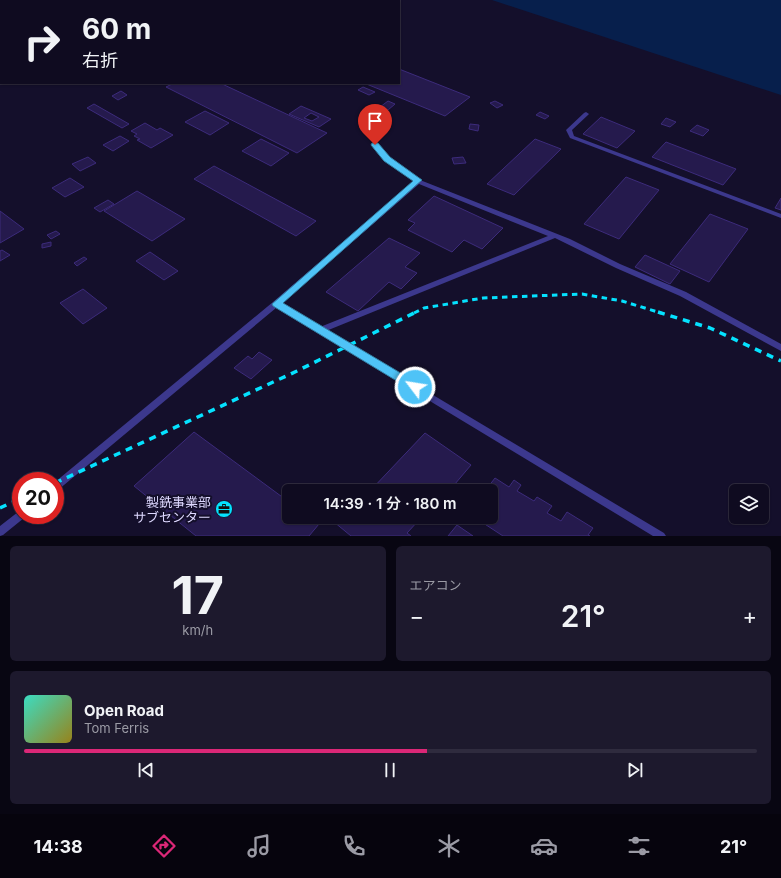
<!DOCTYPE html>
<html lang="ja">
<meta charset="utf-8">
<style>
:root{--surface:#0f0b20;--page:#1d192d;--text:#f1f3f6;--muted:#9b9ba5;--line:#2f2b3e;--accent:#db2777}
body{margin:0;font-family:Inter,"Noto Sans JP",sans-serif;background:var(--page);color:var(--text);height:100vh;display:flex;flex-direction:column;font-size:15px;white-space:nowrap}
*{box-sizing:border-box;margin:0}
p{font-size:13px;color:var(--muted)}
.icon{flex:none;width:22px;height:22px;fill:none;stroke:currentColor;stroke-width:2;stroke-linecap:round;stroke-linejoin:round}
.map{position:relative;height:536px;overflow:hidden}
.side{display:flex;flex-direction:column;gap:10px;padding:10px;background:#080612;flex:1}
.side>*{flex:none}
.top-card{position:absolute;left:0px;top:0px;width:400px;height:84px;box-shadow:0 1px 3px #0004,0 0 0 1px var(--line);background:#0f0b20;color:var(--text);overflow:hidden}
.controls{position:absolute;left:729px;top:484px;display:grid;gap:8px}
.controls a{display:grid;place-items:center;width:40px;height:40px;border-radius:6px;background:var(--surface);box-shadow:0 1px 3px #0004,0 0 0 1px var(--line);font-size:20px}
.speed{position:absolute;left:12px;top:472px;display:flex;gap:8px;font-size:20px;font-weight:700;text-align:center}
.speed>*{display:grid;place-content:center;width:52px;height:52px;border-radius:50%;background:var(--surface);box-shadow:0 1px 3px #0004,0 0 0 1px var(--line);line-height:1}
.speed .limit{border:6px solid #d22;background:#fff;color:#111}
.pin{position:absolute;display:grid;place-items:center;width:34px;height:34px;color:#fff;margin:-41px -17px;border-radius:50% 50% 50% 0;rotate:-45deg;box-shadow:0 0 4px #0007}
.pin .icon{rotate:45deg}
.me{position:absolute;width:44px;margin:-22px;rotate:301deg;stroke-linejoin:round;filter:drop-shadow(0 0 3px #0008)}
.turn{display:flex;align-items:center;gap:14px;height:84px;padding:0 16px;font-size:18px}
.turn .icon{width:52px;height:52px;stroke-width:2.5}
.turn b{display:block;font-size:28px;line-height:34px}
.big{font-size:30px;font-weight:600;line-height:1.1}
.side .widget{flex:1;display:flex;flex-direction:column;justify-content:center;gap:6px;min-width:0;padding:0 14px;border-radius:6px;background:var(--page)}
.side .dial{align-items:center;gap:0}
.dial b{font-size:52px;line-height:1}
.song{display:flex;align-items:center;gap:12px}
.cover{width:48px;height:48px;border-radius:6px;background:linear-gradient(135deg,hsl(170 70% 55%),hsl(50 70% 35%))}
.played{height:4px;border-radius:2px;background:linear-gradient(90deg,var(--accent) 55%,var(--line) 55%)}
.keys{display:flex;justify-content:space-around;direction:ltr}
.heat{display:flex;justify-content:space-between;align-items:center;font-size:22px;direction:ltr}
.side .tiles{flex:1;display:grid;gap:10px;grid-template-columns:1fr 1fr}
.widget:last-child{grid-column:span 2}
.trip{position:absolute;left:282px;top:484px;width:216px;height:40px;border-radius:6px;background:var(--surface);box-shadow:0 1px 3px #0004,0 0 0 1px var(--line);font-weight:600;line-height:40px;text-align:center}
.menu{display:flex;height:64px;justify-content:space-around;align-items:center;background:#06040d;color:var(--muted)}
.menu .icon{width:28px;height:28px}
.menu .selected{color:var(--accent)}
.menu b{font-size:18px;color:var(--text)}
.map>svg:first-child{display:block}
.water{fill:#071f4c}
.building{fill:#251a4d;stroke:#3c2b7b;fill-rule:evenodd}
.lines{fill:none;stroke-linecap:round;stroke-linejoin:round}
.service{fill:#3c388d;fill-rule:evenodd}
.rail-far1{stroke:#05e2ff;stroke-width:3;stroke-dasharray:5.5 4.5;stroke-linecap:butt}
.rail{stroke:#05e2ff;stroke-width:3.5;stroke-dasharray:7 6;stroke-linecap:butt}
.route{fill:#4fc3f7;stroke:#337fa1}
.labels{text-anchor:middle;stroke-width:4;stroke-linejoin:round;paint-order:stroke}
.near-poi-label{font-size:13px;fill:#ded9ff;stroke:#140f2b;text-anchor:end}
</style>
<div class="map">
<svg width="781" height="536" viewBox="0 0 781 536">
<rect width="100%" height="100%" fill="#140f2b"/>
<path class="water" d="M492 0H781V95Z"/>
<g class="building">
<path d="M147 0H210L208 1Z"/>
<path d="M399 69 470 97 445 116 364 83H399Z"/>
<path d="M174 83H220L327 133 297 153 166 87Z"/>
<path d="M363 87 375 92 369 95 358 90Z"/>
<path d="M121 91 127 95 118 100 112 96Z"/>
<path d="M388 101 395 104 388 110 380 107Z"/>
<path d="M495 101 503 105 497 108 490 103Z"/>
<path d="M94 104 129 124 122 128 87 108Z"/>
<path d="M301 106 331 119 319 127 289 114ZM311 113 319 117 312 121 304 118Z"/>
<path d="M205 111 229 123 210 135 185 122Z"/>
<path d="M540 112 549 116 545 119 536 115Z"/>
<path d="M601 117 635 131 617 148 583 134Z"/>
<path d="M666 118 676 122 670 127 661 124Z"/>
<path d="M145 123 157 130 160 128 173 135 151 148 137 140 140 139 134 136 137 134 131 131Z"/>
<path d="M470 124 479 125 478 131 469 129Z"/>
<path d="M697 125 709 130 703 136 690 131Z"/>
<path d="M120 136 129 141 113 151 103 145Z"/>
<path d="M261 139 289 153 271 166 242 151Z"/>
<path d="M535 139 561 149 514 195 487 184Z"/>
<path d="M666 142 736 169 723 185 652 157Z"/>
<path d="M88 157 96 163 80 171 72 164Z"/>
<path d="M463 157 466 163 454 164 452 158Z"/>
<path d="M214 166 316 221 296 236 194 179Z"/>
<path d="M626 177 659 190 619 239 584 224Z"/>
<path d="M70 178 84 187 65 197 52 188Z"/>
<path d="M137 191 185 219 152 241 104 211Z"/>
<path d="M434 196 503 228 482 249 464 240 452 252 408 230 415 223 408 220Z"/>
<path d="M781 198V210L775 208Z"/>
<path d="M108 200 114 204 100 212 94 208Z"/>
<path d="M0 211 24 229 0 243Z"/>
<path d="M710 214 748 229 709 282 670 264Z"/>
<path d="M56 231 60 234 51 239 47 235Z"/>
<path d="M389 238 420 253 405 267 417 273 401 289 389 282 358 311 326 292Z"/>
<path d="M51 242V246L42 248V244Z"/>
<path d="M2 250 10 255 0 261V251Z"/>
<path d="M150 252 178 271 164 280 136 261Z"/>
<path d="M645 255 680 271 670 284 635 267Z"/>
<path d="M84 257 87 259 77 266 74 263Z"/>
<path d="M83 289 107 308 83 324 60 303Z"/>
<path d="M259 352 272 360 251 379 234 368 248 356 252 359Z"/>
<path d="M194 432 289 502V517H309L319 524 309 536H196L134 486Z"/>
<path d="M425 433 471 465 449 491H370Z"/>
<path d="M495 478 509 487 514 480 521 485 517 491 534 501 537 497 552 506 547 513 561 521 567 512 593 528 588 535 590 536H503L474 517H491V491H485Z"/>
<path d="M328 517H415L419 520 407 533 411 536H351Z"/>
<path d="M457 525 473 536H448Z"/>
</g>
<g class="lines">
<g class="service">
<path d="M586 112 589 114 588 115 572 130 574 136 781 214V218L570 138 566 130 584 113Z"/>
<path d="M375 143 377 144 389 158 420 180 570 239 620 264 686 292 781 344V351L680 296 616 268 555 238 326 331 664 533 666 536H653L276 308 58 490 55 491V482L273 302 414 181 385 160 372 145ZM419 184 548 236 320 327 281 304Z"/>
<path d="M21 511V515H26L24 518 3 535 0 536V526L18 512Z"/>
</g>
<path class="rail-far1" d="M414 313 424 308 483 298 582 294 622 301 661 313"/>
<g class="rail">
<path d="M658 312 710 328 781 361"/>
<path d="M55 483 297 371 416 312"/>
<path d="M0 508 21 498"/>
</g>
</g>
<path class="route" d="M372 143H378L390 157 422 180 283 303 419 384 421 387 419 390 415 392 273 306 272 304 413 181 384 161 371 145Z"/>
<defs>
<g id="office-disc" transform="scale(0.9)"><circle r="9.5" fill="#05e2ff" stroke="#140f2b"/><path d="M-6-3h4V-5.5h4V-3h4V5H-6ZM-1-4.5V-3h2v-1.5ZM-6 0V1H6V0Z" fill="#111"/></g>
</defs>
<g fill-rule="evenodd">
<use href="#office-disc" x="224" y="509"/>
</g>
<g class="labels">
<g class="near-poi-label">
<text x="211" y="507">製銑事業部<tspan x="211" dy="15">サブセンター</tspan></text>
</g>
</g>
</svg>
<div class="controls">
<a><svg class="icon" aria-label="layers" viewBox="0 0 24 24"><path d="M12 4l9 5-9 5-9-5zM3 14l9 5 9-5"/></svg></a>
</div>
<div class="speed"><div class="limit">20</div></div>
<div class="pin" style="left:375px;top:145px;background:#d93025"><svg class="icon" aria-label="arrive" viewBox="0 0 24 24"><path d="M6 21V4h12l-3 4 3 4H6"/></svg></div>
<svg class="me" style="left:415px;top:387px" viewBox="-20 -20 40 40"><circle r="17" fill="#4fc3f7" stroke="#fff" stroke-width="3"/><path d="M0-11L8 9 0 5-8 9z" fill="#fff"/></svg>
<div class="trip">14:39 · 1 分 · 180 m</div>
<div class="top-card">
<div class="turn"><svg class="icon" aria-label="right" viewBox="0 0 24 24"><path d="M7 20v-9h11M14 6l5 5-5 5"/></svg><div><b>60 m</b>右折</div></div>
</div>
</div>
<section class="side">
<div class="tiles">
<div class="widget dial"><b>17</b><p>km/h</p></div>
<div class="widget"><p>エアコン</p>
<div class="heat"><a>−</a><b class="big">21°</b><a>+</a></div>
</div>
<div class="widget">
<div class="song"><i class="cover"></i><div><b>Open Road</b><p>Tom Ferris</p></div></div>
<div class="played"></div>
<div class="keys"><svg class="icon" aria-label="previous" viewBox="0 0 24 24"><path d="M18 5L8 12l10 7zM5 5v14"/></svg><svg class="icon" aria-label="pause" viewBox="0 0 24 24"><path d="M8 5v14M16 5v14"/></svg><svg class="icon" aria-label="next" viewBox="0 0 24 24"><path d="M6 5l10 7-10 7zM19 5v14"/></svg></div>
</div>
</div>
</section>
<nav class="menu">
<b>14:38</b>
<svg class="icon selected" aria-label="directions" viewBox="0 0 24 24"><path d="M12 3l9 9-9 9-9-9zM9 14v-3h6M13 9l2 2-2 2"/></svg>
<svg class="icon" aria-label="music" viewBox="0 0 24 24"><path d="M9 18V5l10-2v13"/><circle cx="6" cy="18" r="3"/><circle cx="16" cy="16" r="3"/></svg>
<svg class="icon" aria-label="phone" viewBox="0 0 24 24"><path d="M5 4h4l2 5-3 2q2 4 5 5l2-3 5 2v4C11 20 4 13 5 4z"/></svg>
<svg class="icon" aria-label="climate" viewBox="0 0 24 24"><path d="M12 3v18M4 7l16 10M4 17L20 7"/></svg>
<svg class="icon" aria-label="car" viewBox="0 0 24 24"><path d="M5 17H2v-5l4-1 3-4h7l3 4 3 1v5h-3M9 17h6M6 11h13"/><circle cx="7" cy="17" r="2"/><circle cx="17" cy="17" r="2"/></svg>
<svg class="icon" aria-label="filters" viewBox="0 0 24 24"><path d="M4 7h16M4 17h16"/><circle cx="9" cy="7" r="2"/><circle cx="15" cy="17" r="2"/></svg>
<b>21°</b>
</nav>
